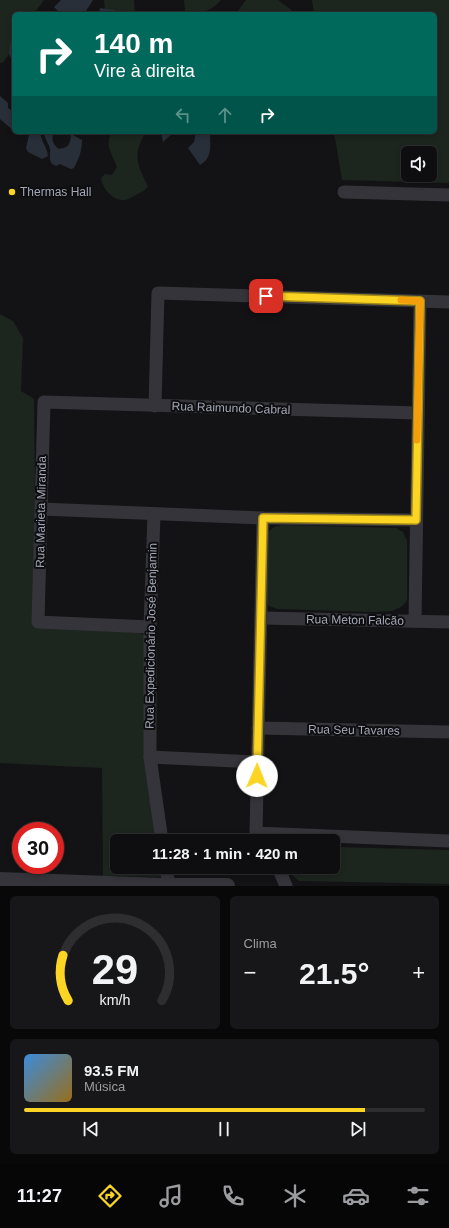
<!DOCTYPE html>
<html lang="pt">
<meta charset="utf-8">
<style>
:root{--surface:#0e0e10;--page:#171719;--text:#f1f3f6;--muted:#9b9c9f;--line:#2e2e30;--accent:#fcd524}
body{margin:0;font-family:Helvetica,sans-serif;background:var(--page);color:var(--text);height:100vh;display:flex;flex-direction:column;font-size:15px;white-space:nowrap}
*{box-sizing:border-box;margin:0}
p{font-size:13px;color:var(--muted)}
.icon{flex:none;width:22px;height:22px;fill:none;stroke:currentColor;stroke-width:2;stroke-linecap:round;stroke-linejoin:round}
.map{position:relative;height:886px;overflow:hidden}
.drawer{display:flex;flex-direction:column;gap:10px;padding:10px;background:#080809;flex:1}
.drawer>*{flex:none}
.guide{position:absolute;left:12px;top:12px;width:425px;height:122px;border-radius:6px;box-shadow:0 2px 6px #0003,0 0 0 1px var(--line);background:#00695c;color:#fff;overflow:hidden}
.tools{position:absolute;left:401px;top:146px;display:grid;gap:8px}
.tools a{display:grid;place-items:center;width:36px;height:36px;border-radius:6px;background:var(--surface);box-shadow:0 2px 6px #0003,0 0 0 1px var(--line);font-size:20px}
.speed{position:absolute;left:12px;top:822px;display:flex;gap:8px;font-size:20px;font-weight:700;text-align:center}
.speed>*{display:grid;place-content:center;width:52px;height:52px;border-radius:50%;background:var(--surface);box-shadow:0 2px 6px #0003,0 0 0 1px var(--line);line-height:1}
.speed .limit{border:6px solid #d22;background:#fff;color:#111}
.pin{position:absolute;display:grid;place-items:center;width:34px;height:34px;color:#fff;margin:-17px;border-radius:8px;box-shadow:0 2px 6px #0006}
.me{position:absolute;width:44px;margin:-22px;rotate:1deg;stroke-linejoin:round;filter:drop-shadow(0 0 3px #0008)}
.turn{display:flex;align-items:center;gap:14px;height:84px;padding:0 16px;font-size:18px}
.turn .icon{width:52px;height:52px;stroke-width:2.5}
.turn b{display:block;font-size:28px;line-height:34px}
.lanes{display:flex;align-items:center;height:38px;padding:0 16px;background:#0003;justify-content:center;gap:20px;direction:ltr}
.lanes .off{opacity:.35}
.big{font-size:30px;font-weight:700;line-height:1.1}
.drawer .card{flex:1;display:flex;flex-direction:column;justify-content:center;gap:6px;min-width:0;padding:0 14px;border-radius:6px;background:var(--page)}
.drawer .dial{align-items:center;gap:0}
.dial svg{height:104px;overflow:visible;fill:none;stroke:var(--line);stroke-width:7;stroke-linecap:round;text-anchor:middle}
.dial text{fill:var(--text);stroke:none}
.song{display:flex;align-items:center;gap:12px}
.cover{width:48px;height:48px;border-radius:6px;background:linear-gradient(135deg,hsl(210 70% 55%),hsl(40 70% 35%))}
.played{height:4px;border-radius:2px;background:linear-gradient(90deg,var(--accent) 85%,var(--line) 85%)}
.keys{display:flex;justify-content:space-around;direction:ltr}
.heat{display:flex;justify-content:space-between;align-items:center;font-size:22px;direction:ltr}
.drawer .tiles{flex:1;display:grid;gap:10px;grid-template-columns:1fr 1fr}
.card:last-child{grid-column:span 2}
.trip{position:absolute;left:110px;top:834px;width:230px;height:40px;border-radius:6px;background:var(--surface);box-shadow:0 2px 6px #0003,0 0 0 1px var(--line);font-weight:700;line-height:40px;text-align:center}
.dock{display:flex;height:64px;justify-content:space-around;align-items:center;background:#060606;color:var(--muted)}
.dock .icon{width:28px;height:28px}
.dock .current{color:var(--accent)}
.dock b{font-size:18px;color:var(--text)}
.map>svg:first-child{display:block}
.green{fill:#1d251f;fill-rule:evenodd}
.water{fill:#282f39}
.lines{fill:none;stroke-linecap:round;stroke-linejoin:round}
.minor{stroke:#34343a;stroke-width:13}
.tertiary{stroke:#34343a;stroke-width:16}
.route-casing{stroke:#a48a17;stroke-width:10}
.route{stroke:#fcd524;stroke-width:7}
.slow{stroke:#f59e0b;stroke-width:7}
.poi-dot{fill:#fcd524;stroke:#0e0e10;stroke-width:1.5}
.labels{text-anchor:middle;stroke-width:4;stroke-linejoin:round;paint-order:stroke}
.poi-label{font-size:12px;fill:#a3a6b6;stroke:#0e0e10;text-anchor:start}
.street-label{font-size:12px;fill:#a3a6b6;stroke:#0e0e10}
</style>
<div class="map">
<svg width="449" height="886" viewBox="0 0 449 886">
<rect width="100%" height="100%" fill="#131315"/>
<g class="green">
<path d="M0 0H44C33 16 33 14 14 14V49L2 63H0Z"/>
<path d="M104 0H134L135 14H119L105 10Z"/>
<path d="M184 0H221C211 12 199 14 184 14L185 12Z"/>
<path d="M246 0H278L297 14H242L238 11Z"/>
<path d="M312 0H449V183L342 180 334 132H435V14H314ZM408 153H430V175H408Z"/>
<path d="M113 132H146C132 154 137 165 148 186 145 191 141 192 136 195 132 197 128 200 124 200 113 201 102 188 101 178L105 174 112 175 117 167C113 155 103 143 113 132Z"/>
<path d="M0 314 13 321 23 338 21 391 34 399 35 494 33 627 138 632 144 635 160 841H117V867H163V877L103 876 102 768 0 763Z"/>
<path d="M281 525 396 528 403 532 407 541V601L401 607 392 611 374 612 278 609 269 606 264 598 268 532 274 527Z"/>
<path d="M333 847 449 850V884L299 881C294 877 290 873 288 867H333Z"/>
</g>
<g class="water">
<path d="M61 0H93L84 14H54L58 11 54 7Z"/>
<path d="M100 8 115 10 114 14H99Z"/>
<path d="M14 34V63C6 55 10 43 14 34Z"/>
<path d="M0 96 8 103V108L11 110 14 108V131L0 119Z"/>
<path d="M28 132H40C41 141 47 147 48 156L42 159 28 152 26 148 29 135Z"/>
<path d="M49 132H53C52 140 52 144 59 149 70 147 70 144 71 134L82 140C82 151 79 158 74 168L71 169 60 164 56 166C47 162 51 156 50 149 49 144 45 139 44 134Z"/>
<path d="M161 132H174L163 142Z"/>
<path d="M196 132H210C210 145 213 158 200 165L188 148 194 142Z"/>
</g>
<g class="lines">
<g class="minor">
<path d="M344 192 449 195"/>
<path d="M155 406 158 293 449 302"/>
<path d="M41 509 263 518 416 520"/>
<path d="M154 515 150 627V757L162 841"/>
<path d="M263 518 256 833 449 841"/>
<path d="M261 618 449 622"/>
<path d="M415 621 420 301"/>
<path d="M150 627 38 622 44 402 418 413"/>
<path d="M258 728 449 732"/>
<path d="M150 757 258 762"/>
<path d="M166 867 169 886"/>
<path d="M278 867 286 886"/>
</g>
<path class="tertiary" d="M0 880 163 886H227"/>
</g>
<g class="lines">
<g class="route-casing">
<path id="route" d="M257 776 263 518 416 520 420 301 266 296"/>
</g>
<use href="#route" class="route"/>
<path class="slow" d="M401 300 420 301 417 440"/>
</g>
<circle class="poi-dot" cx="12" cy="192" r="4"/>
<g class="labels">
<g class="poi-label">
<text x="20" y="196">Thermas Hall</text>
</g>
<g class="street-label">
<text transform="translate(231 408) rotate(2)" y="4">Rua Raimundo Cabral</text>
<text transform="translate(41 512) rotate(-89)" y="4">Rua Marieta Miranda</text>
<text transform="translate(355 620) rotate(1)" y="4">Rua Meton Falcão</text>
<text transform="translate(151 636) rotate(-89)" y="4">Rua Expedicionário José Benjamin</text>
<text transform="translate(354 730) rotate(1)" y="4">Rua Seu Tavares</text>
</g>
</g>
</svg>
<div class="tools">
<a><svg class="icon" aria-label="sound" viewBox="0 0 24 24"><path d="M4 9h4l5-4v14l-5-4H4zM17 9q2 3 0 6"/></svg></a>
</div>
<div class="speed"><div class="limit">30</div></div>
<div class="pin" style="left:266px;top:296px;background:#d93025"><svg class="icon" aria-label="arrive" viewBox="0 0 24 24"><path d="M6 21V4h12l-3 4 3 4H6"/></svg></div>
<svg class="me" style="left:257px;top:776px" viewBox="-20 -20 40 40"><circle r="19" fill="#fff"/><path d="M0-13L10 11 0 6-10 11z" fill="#fcd524"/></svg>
<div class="trip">11:28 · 1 min · 420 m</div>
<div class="guide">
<div class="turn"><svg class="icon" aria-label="right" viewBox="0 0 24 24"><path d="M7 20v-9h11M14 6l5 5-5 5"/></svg><div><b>140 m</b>Vire à direita</div></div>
<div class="lanes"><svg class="icon off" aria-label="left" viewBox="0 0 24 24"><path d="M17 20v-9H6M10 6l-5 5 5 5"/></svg><svg class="icon off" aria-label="ahead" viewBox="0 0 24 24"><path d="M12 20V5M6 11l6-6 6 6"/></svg><svg class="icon" aria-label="right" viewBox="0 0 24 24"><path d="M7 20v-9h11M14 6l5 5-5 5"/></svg></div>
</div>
</div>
<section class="drawer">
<div class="tiles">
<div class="card dial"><svg viewBox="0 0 100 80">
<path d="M14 69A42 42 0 1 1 86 69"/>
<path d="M14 69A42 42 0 0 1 10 34" stroke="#fcd524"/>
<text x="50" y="56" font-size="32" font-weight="700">29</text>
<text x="50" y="72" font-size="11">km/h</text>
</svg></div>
<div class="card"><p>Clima</p>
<div class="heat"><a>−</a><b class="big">21.5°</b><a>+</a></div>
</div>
<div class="card">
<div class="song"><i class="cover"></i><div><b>93.5 FM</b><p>Música</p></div></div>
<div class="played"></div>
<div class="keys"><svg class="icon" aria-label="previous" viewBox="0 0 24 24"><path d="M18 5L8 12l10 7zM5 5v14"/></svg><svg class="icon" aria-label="pause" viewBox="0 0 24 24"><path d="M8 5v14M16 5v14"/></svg><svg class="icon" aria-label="next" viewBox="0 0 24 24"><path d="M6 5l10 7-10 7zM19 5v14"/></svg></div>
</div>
</div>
</section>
<nav class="dock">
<b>11:27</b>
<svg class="icon current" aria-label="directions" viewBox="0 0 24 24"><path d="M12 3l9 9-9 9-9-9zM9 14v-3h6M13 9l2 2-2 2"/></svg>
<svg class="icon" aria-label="music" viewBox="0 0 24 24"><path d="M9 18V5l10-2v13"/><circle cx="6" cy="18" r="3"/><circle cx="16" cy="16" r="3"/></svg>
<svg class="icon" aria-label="phone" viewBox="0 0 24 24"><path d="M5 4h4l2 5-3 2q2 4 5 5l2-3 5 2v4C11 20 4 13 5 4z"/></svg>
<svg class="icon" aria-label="climate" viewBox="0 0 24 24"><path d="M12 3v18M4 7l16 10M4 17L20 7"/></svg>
<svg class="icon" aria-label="car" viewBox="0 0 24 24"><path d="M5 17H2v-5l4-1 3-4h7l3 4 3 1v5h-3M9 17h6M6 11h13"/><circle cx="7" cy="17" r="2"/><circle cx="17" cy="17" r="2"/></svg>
<svg class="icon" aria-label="filters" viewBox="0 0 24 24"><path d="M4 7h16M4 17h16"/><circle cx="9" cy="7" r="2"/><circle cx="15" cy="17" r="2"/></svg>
</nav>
